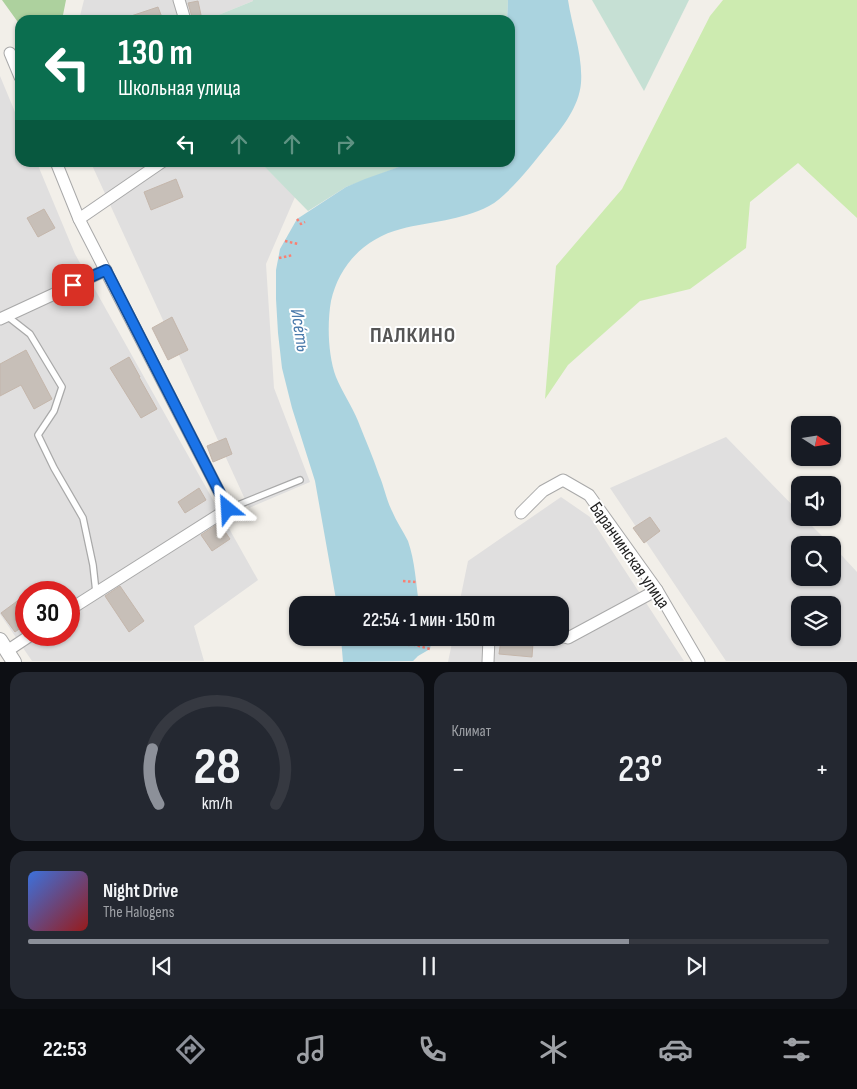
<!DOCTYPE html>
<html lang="ru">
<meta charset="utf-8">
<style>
:root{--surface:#171b24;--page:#242831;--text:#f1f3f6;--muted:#9ea1a6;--line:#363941;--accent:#8c9099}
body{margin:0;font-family:"Sofia Sans Condensed",sans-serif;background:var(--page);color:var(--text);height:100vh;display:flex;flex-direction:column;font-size:19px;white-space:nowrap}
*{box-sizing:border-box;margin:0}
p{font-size:16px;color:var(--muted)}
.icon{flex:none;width:28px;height:28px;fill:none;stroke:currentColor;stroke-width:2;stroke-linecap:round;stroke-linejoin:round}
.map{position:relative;height:662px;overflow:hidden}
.details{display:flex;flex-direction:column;gap:10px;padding:10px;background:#0d0f14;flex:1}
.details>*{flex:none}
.hud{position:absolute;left:15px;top:15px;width:500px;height:152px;border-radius:15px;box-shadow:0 1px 4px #0004;background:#0b6e4f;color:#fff;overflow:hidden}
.needle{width:32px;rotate:102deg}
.buttons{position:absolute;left:791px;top:416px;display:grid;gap:10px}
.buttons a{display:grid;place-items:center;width:50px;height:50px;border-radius:10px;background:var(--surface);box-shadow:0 1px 4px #0004;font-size:25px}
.speed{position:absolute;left:15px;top:581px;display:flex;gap:10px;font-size:25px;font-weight:700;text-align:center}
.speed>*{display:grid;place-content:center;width:65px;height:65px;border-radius:50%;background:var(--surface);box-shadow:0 1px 4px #0004;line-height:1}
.speed .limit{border:8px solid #d22;background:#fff;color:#111}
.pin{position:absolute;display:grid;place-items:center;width:42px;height:42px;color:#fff;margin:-21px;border-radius:10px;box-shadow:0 2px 8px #0006}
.me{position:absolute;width:55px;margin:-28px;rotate:333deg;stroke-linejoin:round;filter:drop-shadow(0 0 4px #0008)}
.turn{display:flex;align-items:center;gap:18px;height:105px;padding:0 20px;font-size:22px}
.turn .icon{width:65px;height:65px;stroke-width:2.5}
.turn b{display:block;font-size:35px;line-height:42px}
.lanes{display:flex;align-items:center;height:48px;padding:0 20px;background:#0003;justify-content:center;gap:25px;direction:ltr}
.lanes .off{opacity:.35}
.big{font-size:38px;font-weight:600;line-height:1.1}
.details .tile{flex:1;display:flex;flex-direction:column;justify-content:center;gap:8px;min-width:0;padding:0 18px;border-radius:15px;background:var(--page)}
.details .dial{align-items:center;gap:0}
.dial svg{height:130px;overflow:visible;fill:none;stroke:var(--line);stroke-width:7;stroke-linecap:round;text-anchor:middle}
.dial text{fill:var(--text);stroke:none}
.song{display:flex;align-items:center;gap:15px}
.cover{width:60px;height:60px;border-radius:8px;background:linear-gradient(135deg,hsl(220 70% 55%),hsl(0 70% 35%))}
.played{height:5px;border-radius:2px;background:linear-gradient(90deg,var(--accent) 75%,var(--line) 75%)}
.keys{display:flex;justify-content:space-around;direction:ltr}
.heat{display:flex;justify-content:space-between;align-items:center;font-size:28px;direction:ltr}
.details .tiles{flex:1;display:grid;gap:10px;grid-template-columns:1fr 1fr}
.tile:last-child{grid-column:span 2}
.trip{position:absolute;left:289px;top:596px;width:280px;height:50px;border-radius:15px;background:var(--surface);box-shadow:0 1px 4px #0004;font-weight:600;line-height:50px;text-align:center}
.tabs{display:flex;height:80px;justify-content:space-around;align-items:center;background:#090b0e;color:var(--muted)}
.tabs .icon{width:35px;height:35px}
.tabs .on{color:var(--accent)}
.tabs b{font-size:22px;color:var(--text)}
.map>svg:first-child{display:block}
.residential{fill:#e0dfdf;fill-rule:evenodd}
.grass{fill:#cdebb0}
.forest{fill:#add19e}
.wetland{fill:#c6e0d4}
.water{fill:#aad3df}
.building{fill:#c7bfb8;stroke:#c4b6ab}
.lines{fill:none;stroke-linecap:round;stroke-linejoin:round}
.service-casing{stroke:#a9a9a9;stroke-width:8}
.minor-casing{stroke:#a9a9a9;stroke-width:13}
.tertiary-casing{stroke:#a9a9a9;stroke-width:16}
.path{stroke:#fa8072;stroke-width:2.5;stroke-dasharray:2.5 2.5;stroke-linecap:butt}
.service{stroke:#fff;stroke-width:5.5}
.minor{stroke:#fff;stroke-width:11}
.tertiary{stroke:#fff;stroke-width:14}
.route-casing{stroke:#114b97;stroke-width:12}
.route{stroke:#1a73e8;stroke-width:9}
.labels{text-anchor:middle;stroke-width:4;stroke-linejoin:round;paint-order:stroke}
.street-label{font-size:18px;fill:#222;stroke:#fff}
.water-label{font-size:19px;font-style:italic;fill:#4a7aab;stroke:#fff}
.district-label{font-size:22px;font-weight:bold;letter-spacing:1px;fill:#555;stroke:#fff}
</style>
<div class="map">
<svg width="857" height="662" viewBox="0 0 857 662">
<rect width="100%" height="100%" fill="#f2efe9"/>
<g class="residential">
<path d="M84 0H253V1L206 20H79Z"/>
<path d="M0 76 20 124V162L37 163 75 254 258 580 194 626 204 661H32L0 614ZM26 592H69V635H26Z"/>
<path d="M91 163H261L295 197 266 264 274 388 310 482 249 508Z"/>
<path d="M726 437 800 513V518H804L831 545H800V578H832L833 546 857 572V661H726L610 488ZM800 605H832V638H800Z"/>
<path d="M561 497 590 517 684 661 448 662 453 638H560V605H459L468 561Z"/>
</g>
<path class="grass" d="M723 0H857V218L798 163 750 202 746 248 690 289 640 301 568 365 545 399 556 266 622 189 710 16Z"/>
<path class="forest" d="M2 0H66L62 20H20V25Z"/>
<g class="wetland">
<path d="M253 0H508L507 20H206L253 1Z"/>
<path d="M592 0H689L644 91Z"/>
<path d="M261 163H410L346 187 308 211Z"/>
</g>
<g class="water">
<path d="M508 0H568C572 27 583 55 581 83 579 107 562 128 547 146 533 163 509 195 489 206 460 221 431 221 401 229 365 238 339 265 331 301 327 324 328 355 336 377 342 392 352 406 358 421 365 439 373 457 379 475 384 486 386 499 392 511 396 521 403 531 408 541 415 561 416 584 419 605H337L315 481 292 408 282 368 278 333 276 299V270L280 249 297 219 346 187 365 179 410 163 510 162V20H507Z"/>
<path d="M341 638H432L430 649 418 656 413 661 343 662Z"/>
</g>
<g class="building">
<path d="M198 1 201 15 192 17 188 3Z"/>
<path d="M158 7 163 20H126L125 18Z"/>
<path d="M176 179 183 197 151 210 144 192Z"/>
<path d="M44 209 55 228 38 237 27 218Z"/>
<path d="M172 317 188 350 168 360 152 328Z"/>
<path d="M26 350 52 399 34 409 21 385 0 396V364Z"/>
<path d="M129 357 140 377H139L157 409 141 418 110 368Z"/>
<path d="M226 438 232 454 213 462 207 446Z"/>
<path d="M199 488 206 500 185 513 178 502Z"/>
<path d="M650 517 660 531 644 543 633 528Z"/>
<path d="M219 523 230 539 212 551 201 535Z"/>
<path d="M120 586 144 621 129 632 105 596Z"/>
<path d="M20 599 26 607V624L15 632 1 613Z"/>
<path d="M501 640 533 643 532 657 499 654Z"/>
</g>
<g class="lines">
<g class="service-casing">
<g id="service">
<path d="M7 316 30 334 62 387 54 411 38 435 54 468 83 518 93 565 96 592"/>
<path d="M228 509 300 480"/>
</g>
</g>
<g class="minor-casing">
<g id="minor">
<path d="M179 0 185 20"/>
<path d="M10 53 20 77"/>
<path d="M56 162 79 219 228 509 69 610"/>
<path d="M79 219 162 162"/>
<path d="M0 319 106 270"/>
<path d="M521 513 543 491 563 480 589 495 657 590 699 662"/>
<path d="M560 636 568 638 657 590"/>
<path d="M7 651 31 635"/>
<path d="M488 662 489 638"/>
</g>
</g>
<g class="tertiary-casing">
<path id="tertiary" d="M0 640 14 662"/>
</g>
<g class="path">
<path d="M297 219 301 224 305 222"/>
<path d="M285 241 298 244"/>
<path d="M279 258 293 255"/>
<path d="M403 581 416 582"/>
<path d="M408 643 430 649"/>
<path d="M408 646 409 640"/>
</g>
<use href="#service" class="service"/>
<use href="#minor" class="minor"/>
<use href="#tertiary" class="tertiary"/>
</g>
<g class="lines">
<g class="route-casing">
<path id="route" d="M73 285 106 270 228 509"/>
</g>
<use href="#route" class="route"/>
</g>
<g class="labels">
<g class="street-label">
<text transform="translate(630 555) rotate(55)" y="6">Баранчинская улица</text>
</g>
<g class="water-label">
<text transform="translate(301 330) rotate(81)" y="7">Исе́ть</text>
</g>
<g class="district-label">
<text x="413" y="342">ПАЛКИНО</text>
</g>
</g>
</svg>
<div class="buttons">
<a><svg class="needle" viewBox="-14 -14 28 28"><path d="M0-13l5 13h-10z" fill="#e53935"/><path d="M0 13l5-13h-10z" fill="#9ea1a6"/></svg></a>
<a><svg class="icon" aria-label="sound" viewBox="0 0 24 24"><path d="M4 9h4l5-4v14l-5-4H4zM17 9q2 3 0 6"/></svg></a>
<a><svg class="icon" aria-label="search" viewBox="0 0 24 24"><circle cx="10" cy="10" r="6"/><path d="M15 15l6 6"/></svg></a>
<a><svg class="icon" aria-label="layers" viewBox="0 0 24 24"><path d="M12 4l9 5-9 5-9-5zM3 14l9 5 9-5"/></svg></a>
</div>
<div class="speed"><div class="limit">30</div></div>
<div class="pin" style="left:73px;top:285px;background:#d93025"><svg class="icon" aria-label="arrive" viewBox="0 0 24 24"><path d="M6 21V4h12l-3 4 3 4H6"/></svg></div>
<svg class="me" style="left:228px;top:509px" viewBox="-20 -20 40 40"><path d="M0-17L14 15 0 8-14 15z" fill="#1a73e8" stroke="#fff" stroke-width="4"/></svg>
<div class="trip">22:54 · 1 мин · 150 m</div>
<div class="hud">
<div class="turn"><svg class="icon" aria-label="left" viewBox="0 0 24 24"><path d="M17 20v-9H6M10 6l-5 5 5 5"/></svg><div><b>130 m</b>Школьная улица</div></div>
<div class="lanes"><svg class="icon" aria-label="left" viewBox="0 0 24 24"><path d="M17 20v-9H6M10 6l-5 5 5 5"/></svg><svg class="icon off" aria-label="ahead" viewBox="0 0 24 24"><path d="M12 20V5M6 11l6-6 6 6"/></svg><svg class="icon off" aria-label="ahead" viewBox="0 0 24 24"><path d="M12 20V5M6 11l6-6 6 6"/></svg><svg class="icon off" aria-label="right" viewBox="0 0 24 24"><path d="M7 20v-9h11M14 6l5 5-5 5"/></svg></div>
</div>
</div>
<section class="details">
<div class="tiles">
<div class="tile dial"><svg viewBox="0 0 100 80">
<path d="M14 69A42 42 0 1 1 86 69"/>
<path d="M14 69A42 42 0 0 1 10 35" stroke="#8c9099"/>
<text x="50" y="56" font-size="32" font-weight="700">28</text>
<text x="50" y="72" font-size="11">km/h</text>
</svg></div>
<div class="tile"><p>Климат</p>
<div class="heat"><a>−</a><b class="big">23°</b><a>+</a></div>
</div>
<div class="tile">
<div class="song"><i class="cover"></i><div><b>Night Drive</b><p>The Halogens</p></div></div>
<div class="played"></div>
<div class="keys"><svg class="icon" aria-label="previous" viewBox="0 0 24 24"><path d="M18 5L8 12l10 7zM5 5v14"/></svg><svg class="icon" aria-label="pause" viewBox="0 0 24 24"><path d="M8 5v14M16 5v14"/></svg><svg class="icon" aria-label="next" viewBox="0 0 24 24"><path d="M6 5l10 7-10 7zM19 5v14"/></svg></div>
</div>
</div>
</section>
<nav class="tabs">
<b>22:53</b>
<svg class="icon on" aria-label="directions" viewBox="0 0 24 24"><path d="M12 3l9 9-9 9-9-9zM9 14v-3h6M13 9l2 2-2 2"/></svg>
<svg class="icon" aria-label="music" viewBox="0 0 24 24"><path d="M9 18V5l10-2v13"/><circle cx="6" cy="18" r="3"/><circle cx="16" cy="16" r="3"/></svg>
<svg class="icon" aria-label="phone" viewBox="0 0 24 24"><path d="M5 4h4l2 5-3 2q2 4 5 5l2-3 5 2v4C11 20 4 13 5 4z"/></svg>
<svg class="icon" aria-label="climate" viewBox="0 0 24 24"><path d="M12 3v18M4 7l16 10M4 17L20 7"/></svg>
<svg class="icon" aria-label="car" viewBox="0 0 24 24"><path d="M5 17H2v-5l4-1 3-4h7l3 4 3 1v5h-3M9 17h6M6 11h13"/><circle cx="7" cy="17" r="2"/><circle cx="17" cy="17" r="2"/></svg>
<svg class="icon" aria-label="filters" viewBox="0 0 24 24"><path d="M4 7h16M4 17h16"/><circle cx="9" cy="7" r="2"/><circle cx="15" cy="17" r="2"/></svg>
</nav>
